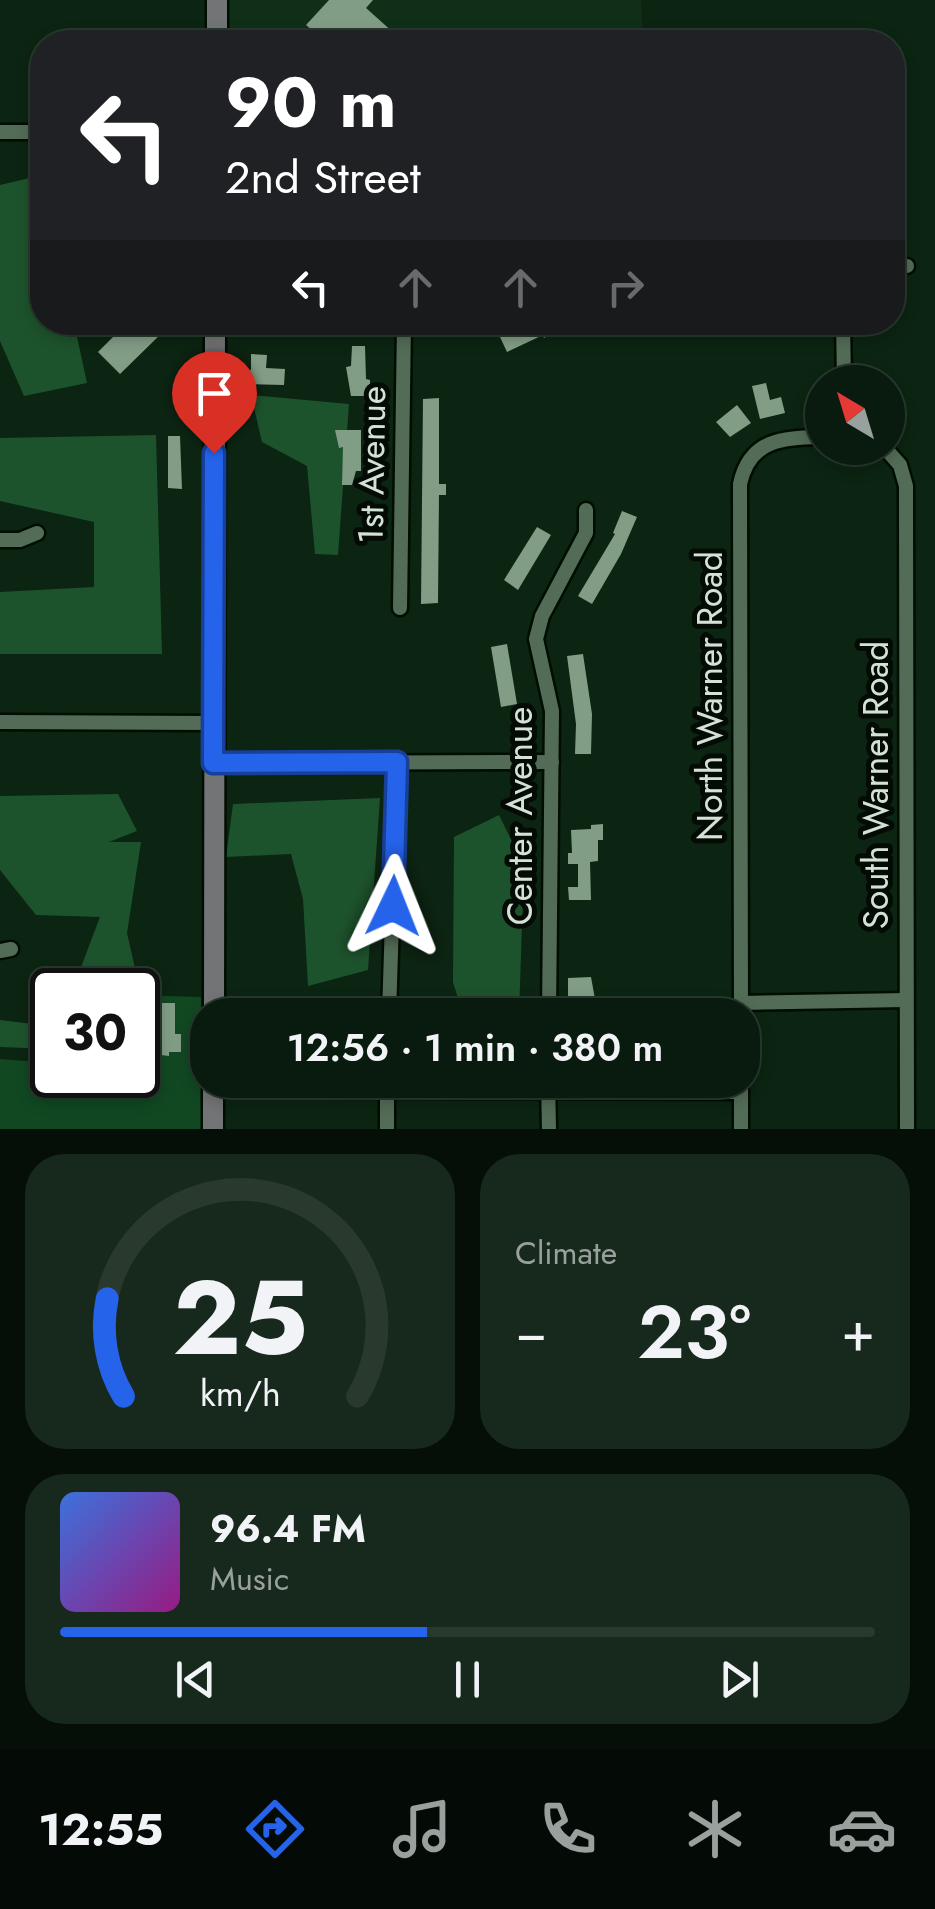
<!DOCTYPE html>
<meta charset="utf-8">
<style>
:root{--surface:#091b0e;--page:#17281c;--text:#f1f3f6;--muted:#99a19e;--line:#29392e;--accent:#2563eb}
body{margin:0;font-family:Jost,sans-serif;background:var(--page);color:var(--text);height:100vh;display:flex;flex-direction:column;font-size:38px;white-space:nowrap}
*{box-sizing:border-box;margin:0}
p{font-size:32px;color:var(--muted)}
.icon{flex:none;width:55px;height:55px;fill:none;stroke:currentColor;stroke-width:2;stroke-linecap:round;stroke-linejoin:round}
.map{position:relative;height:1129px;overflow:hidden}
.sheet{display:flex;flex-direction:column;gap:25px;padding:25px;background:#050f08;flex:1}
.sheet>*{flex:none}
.guide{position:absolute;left:30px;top:30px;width:875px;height:305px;border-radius:40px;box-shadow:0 5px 15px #0003,0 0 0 2px var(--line);background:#202124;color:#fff;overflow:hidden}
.needle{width:65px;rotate:322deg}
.fabs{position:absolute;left:805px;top:365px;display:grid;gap:20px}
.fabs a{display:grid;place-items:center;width:100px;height:100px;border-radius:50%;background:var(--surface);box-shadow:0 5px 15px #0003,0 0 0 2px var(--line);font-size:50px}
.speed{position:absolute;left:30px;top:968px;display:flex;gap:20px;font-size:50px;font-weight:700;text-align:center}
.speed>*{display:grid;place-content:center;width:130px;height:130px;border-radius:50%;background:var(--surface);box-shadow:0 5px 15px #0003,0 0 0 2px var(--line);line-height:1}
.speed .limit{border:5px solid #111;border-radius:15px;background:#fff;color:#111}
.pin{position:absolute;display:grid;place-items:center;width:85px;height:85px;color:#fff;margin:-102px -42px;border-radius:50% 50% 50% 0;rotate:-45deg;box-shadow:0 0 10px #0007}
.pin .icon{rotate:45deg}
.me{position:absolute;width:110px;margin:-55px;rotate:2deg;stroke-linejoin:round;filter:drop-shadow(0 0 8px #0008)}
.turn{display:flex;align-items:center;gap:35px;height:210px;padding:0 30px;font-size:45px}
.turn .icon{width:130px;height:130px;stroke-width:2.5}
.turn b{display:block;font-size:70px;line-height:85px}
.lanes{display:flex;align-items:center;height:95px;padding:0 30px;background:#0003;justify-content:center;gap:50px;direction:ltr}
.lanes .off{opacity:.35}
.big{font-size:75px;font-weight:600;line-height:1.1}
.sheet .tile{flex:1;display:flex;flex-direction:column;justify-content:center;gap:15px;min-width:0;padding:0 35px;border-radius:40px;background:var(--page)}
.sheet .dial{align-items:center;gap:0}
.dial svg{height:260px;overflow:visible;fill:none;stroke:var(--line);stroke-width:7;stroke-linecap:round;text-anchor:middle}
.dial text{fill:var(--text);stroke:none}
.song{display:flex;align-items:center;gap:30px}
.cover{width:120px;height:120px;border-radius:15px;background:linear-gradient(135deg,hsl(220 70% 55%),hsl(310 70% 35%))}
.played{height:10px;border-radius:5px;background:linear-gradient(90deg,var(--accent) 45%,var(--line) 45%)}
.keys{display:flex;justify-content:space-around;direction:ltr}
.heat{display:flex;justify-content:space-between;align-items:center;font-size:55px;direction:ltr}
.sheet .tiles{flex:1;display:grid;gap:25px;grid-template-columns:1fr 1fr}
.tile:last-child{grid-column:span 2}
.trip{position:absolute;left:190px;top:998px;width:570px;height:100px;border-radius:40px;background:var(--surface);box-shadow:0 5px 15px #0003,0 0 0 2px var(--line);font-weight:600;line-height:100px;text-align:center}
.tab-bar{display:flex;height:160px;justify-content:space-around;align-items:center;background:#040b06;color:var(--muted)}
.tab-bar .icon{width:70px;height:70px}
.tab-bar .active{color:var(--accent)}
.tab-bar b{font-size:45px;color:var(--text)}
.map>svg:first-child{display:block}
.built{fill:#102f18}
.green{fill:#114822}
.forest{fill:#1d532c}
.building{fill:#829d86}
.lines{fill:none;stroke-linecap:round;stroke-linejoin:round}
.minor-casing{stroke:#000d01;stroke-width:19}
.secondary-casing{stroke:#000d01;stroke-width:25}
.minor{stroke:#536c57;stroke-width:14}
.secondary{stroke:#727476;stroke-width:20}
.route-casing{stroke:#184099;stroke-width:25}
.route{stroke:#2563eb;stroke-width:18}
.labels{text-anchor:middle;stroke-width:10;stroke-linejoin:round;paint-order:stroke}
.street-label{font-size:35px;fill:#d4e2d6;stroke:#030b04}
</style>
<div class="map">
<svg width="935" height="1129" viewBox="0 0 935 1129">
<rect width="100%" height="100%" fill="#0c2412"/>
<path class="built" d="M217 0H641L643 42H217Z"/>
<path class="green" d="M138 995 201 997V1129H0V1059L52 1063V1075H138Z"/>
<g class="forest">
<path d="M42 175V322L74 323 87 383 24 396 0 341V185Z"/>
<path d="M251 395 349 404 338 555 315 554 307 466 262 442Z"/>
<path d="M156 435 162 654H0V592L94 587V522L0 501V438Z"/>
<path d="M118 794 137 831 109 842H141L127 933 137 977 125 990H67L78 975 100 917 36 915 0 870V796Z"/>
<path d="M380 798 368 970 308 986 303 899 291 854 226 857 233 804Z"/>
<path d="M499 815 524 866 519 1014 463 1015 453 982 454 837Z"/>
<path d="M52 1010V1049L0 1047V1020L41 1025Z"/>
</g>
<g class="building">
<path d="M329 0H373L366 8 404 42H326L306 25Z"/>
<path d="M111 322H156L164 331 120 374 98 352 119 331Z"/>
<path d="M537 322H569L544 338 543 335 507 352 500 337 522 327 524 331Z"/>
<path d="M352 346H365L366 379 370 380V396H351L346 367 351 366Z"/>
<path d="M251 354 267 355 266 368 285 369 284 385 244 384V370H251Z"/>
<path d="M766 383 770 400 781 397 785 413 760 419 752 386Z"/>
<path d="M439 398V484H446V495H439L438 603 421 604 423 399Z"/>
<path d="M737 405 751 423 730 437 716 422Z"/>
<path d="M335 430H361V471H356L352 485H342L343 447 339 448Z"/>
<path d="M168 436H180L182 489 168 488Z"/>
<path d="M622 511 637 517 621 554 592 604 578 596 615 534 613 533Z"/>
<path d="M537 527 551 535 518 590 504 580Z"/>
<path d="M507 644 517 704 501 707 491 647Z"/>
<path d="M583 654 592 714 591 754H575L576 724 567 656Z"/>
<path d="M603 824V840H598V861L590 862 591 900H569L568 887H578V864H568V853H572L571 830 591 829V825Z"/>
<path d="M591 977 595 999 587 1000 588 1015H568V978Z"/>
<path d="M160 1003H175V1034H181V1052H169V1056L145 1053 144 1035 161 1034Z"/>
</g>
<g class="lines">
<g class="minor-casing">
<g id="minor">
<path d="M0 132H42"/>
<path d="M892 266H907"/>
<path d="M843 322 844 382"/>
<path d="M885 448 900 465 906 486 907 1129"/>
<path d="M0 540H20L37 533"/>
<path d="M400 608 404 322"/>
<path d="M0 722 213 723"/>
<path d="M213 763 552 762"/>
<path d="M0 951 11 949"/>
<path d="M741 1003 906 1000"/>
<path d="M389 1015 397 762"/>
<path d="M549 1015 552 711 536 639 542 616 586 533V510"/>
<path d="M741 1015 740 484C750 438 784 438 822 437"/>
<path d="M548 1080 549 1129"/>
<path d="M213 1090 741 1092"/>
<path d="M387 1129V1080"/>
<path d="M741 1129V1080"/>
</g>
</g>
<g class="secondary-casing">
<g id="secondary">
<path d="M217 42V0"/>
<path d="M214 1015 215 322"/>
<path d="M213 1080V1129"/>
</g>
</g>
<use href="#minor" class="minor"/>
<use href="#secondary" class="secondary"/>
</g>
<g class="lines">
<g class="route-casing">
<path id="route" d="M214 453 213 763 397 762 393 906"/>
</g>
<use href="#route" class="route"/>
</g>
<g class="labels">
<g class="street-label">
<text transform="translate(372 465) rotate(-89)" y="12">1st Avenue</text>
<text transform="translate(710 696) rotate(-90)" y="12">North Warner Road</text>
<text transform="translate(876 785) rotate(-90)" y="12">South Warner Road</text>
<text transform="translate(520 816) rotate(-90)" y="12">Center Avenue</text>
</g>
</g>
</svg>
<div class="fabs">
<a><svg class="needle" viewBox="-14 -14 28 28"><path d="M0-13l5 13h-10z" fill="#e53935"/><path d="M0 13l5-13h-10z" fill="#99a19e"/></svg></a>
</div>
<div class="speed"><div class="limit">30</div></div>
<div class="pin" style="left:214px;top:453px;background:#d93025"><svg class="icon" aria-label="arrive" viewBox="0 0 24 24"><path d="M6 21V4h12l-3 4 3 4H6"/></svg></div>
<svg class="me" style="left:393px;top:906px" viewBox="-20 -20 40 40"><path d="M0-17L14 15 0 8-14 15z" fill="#2563eb" stroke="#fff" stroke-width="4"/></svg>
<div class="trip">12:56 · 1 min · 380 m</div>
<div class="guide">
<div class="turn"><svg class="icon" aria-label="left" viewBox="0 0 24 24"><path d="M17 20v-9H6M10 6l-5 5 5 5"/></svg><div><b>90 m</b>2nd Street</div></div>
<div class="lanes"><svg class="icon" aria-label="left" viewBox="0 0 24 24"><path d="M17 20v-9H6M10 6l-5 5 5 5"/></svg><svg class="icon off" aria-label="ahead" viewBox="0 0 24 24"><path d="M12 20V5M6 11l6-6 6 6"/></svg><svg class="icon off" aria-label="ahead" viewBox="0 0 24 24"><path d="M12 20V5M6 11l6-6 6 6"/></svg><svg class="icon off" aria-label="right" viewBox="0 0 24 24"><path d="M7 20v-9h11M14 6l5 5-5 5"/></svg></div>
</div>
</div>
<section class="sheet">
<div class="tiles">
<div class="tile dial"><svg viewBox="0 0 100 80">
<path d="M14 69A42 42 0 1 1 86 69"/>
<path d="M14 69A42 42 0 0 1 9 39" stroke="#2563eb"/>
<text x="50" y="56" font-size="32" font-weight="700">25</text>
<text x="50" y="72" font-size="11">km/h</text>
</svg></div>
<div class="tile"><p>Climate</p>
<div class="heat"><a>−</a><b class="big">23°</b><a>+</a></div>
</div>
<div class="tile">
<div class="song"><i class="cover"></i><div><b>96.4 FM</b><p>Music</p></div></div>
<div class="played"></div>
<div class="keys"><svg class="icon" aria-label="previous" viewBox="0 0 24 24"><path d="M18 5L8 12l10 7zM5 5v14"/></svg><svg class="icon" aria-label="pause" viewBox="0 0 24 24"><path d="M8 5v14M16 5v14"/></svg><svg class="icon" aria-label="next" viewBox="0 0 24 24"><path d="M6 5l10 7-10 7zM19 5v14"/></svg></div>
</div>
</div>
</section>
<nav class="tab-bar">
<b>12:55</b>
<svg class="icon active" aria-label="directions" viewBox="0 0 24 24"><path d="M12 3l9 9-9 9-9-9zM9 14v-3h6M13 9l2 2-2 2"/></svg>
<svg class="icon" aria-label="music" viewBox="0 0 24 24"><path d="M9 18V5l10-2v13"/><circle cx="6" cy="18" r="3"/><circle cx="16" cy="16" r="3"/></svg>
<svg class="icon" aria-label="phone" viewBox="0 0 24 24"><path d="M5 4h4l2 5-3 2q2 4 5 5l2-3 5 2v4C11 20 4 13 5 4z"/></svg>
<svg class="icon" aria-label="climate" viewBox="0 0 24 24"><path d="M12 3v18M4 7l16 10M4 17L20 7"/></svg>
<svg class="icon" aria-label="car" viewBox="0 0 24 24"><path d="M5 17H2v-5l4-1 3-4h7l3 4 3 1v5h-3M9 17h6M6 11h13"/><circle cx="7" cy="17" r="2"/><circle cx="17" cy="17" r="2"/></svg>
</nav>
